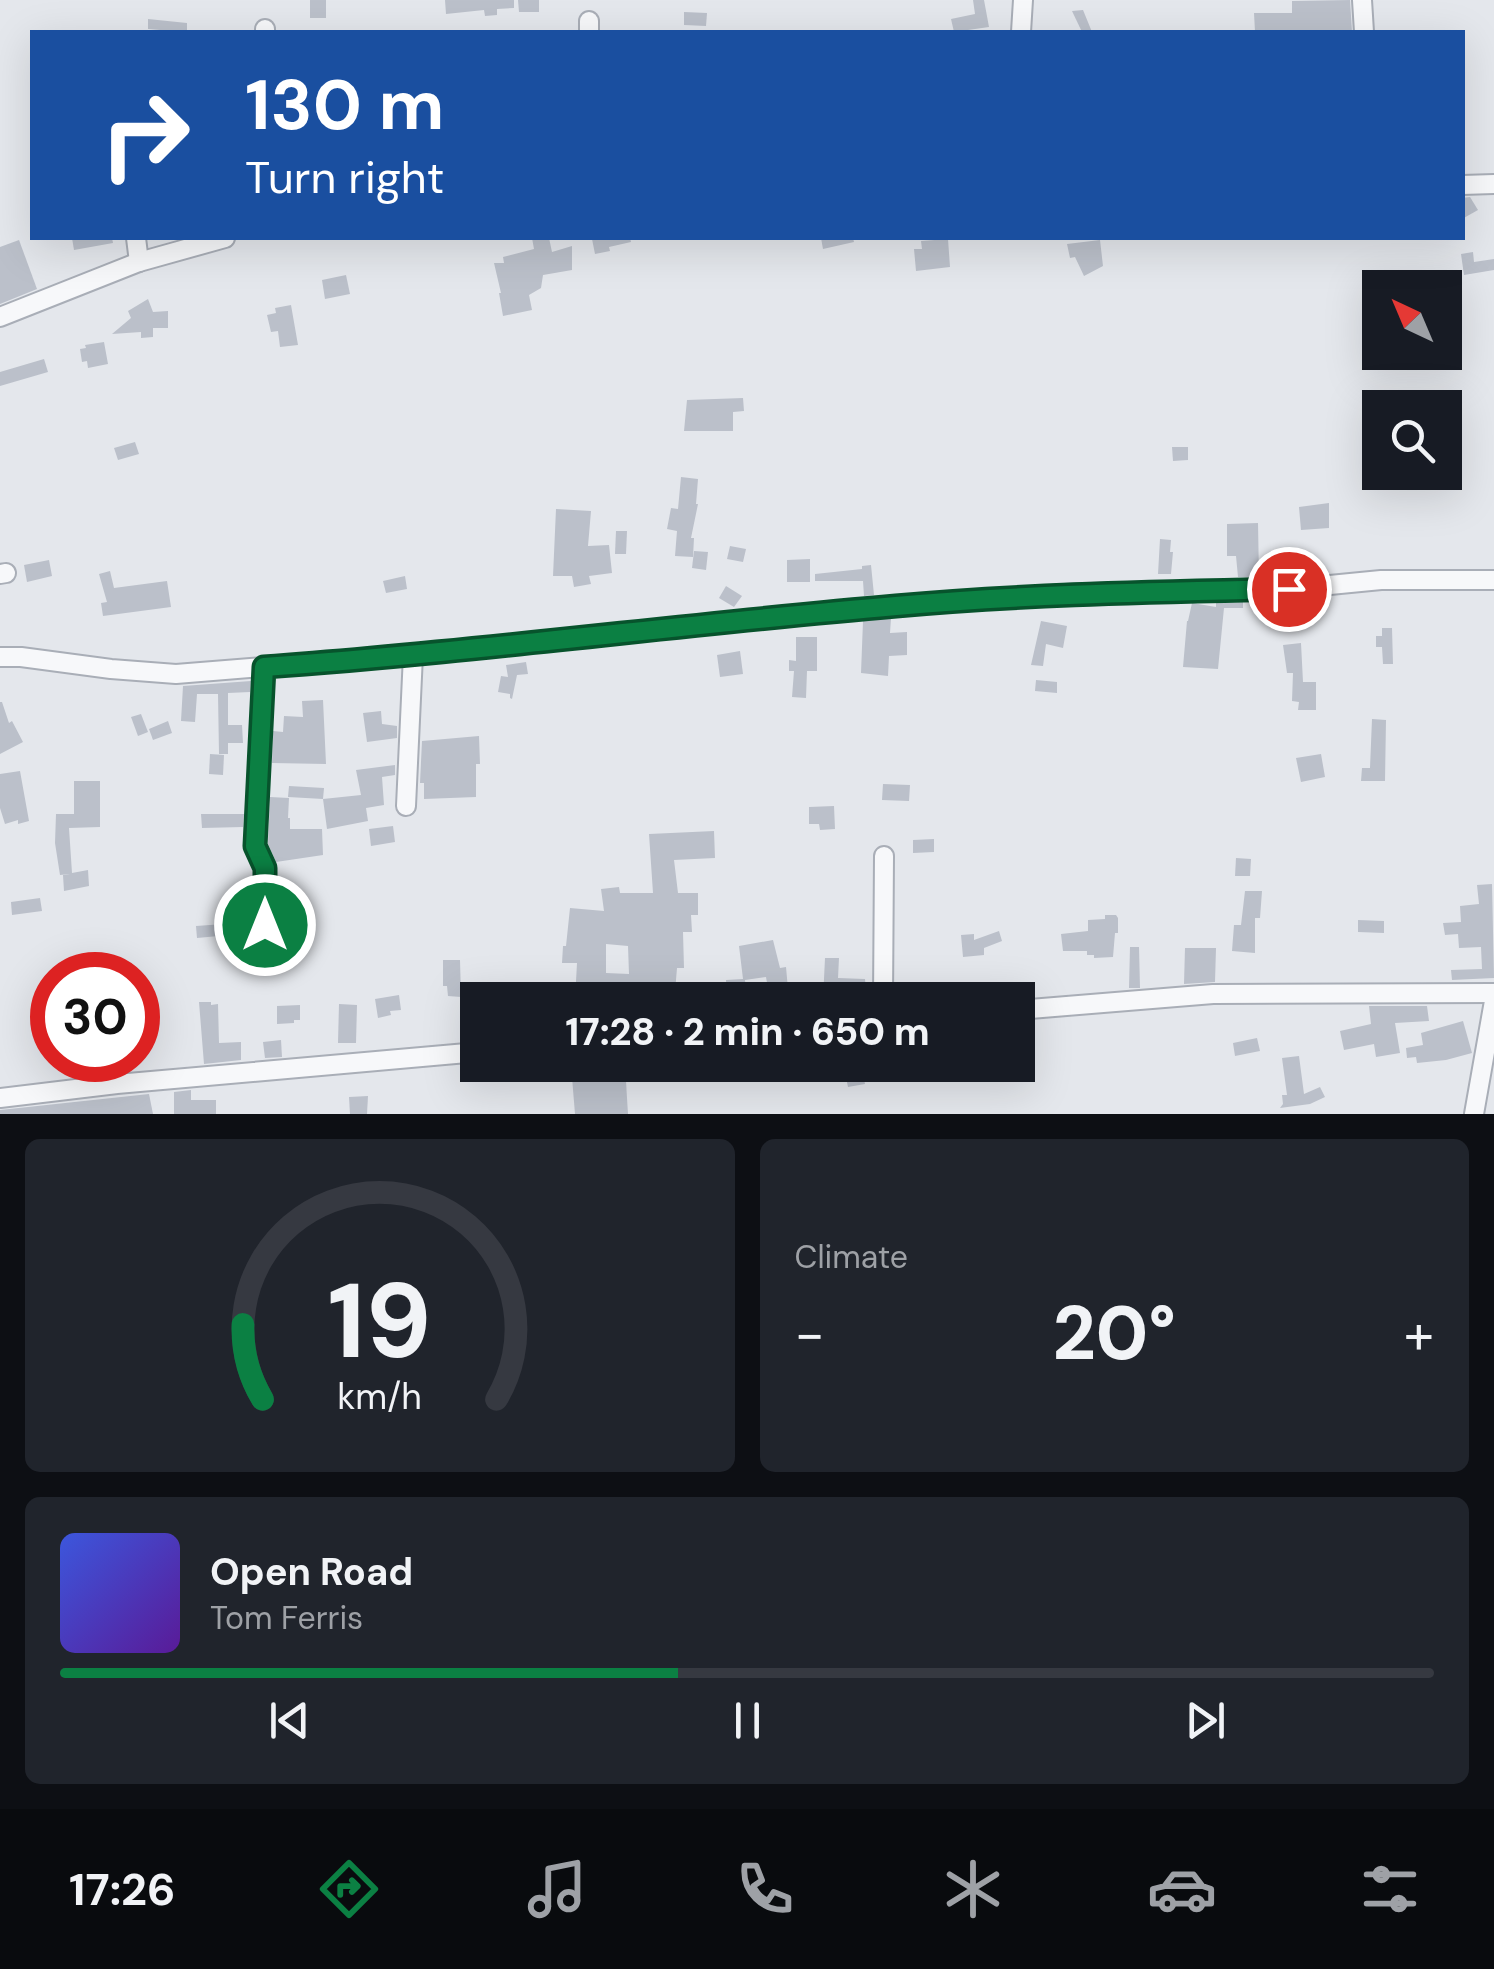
<!DOCTYPE html>
<meta charset="utf-8">
<style>
:root{--surface:#171b24;--page:#20242c;--text:#f1f3f6;--muted:#9ea1a6;--line:#363941;--accent:#0b8043}
body{margin:0;font-family:"DM Sans",sans-serif;background:var(--page);color:var(--text);height:100vh;display:flex;flex-direction:column;font-size:38px;white-space:nowrap}
*{box-sizing:border-box;margin:0}
p{font-size:32px;color:var(--muted)}
.icon{flex:none;width:55px;height:55px;fill:none;stroke:currentColor;stroke-width:2;stroke-linecap:round;stroke-linejoin:round}
.map{position:relative;height:1114px;overflow:hidden}
.drawer{display:flex;flex-direction:column;gap:25px;padding:25px;background:#0d0f14;flex:1}
.drawer>*{flex:none}
.hud{position:absolute;left:30px;top:30px;width:1435px;height:210px;border-radius:0px;box-shadow:0 10px 40px #0002;background:#1a4fa0;color:#fff;overflow:hidden}
.needle{width:65px;rotate:316deg}
.tools{position:absolute;left:1362px;top:270px;display:grid;gap:20px}
.tools a{display:grid;place-items:center;width:100px;height:100px;border-radius:0px;background:var(--surface);box-shadow:0 10px 40px #0002;font-size:50px}
.speed{position:absolute;left:30px;top:952px;display:flex;gap:20px;font-size:50px;font-weight:700;text-align:center}
.speed>*{display:grid;place-content:center;width:130px;height:130px;border-radius:50%;background:var(--surface);box-shadow:0 10px 40px #0002;line-height:1}
.speed .limit{border:15px solid #d22;background:#fff;color:#111}
.pin{position:absolute;display:grid;place-items:center;width:85px;height:85px;color:#fff;margin:-42px;border:5px solid #fff;border-radius:50%;box-shadow:0 2px 10px #0007}
.me{position:absolute;width:110px;margin:-55px;rotate:0deg;stroke-linejoin:round;filter:drop-shadow(0 0 8px #0008)}
.turn{display:flex;align-items:center;gap:35px;height:210px;padding:0 50px;font-size:45px}
.turn .icon{width:130px;height:130px;stroke-width:2.5}
.turn b{display:block;font-size:70px;line-height:85px}
.big{font-size:75px;font-weight:800;line-height:1.1}
.drawer .tile{flex:1;display:flex;flex-direction:column;justify-content:center;gap:15px;min-width:0;padding:0 35px;border-radius:15px;background:var(--page)}
.drawer .dial{align-items:center;gap:0}
.dial svg{height:260px;overflow:visible;fill:none;stroke:var(--line);stroke-width:7;stroke-linecap:round;text-anchor:middle}
.dial text{fill:var(--text);stroke:none}
.song{display:flex;align-items:center;gap:30px}
.cover{width:120px;height:120px;border-radius:15px;background:linear-gradient(135deg,hsl(230 70% 55%),hsl(270 70% 35%))}
.played{height:10px;border-radius:5px;background:linear-gradient(90deg,var(--accent) 45%,var(--line) 45%)}
.keys{display:flex;justify-content:space-around;direction:ltr}
.heat{display:flex;justify-content:space-between;align-items:center;font-size:55px;direction:ltr}
.drawer .tiles{flex:1;display:grid;gap:25px;grid-template-columns:1fr 1fr}
.tile:last-child{grid-column:span 2}
.trip{position:absolute;left:460px;top:982px;width:575px;height:100px;border-radius:0px;background:var(--surface);box-shadow:0 10px 40px #0002;font-weight:800;line-height:100px;text-align:center}
.menu{display:flex;height:160px;justify-content:space-around;align-items:center;background:#090b0e;color:var(--muted)}
.menu .icon{width:70px;height:70px}
.menu .selected{color:var(--accent)}
.menu b{font-size:45px;color:var(--text)}
.map>svg:first-child{display:block}
.building{fill:#bbc0ca;fill-rule:evenodd}
.lines{fill:none;stroke-linecap:round;stroke-linejoin:round}
.minor-casing{stroke:#a9aeb7;stroke-width:22}
.minor{stroke:#f7f8fa;stroke-width:18}
.route-casing{stroke:#07532c;stroke-width:25}
.route{stroke:#0b8043;stroke-width:18}
</style>
<div class="map">
<svg width="1494" height="1114" viewBox="0 0 1494 1114">
<rect width="100%" height="100%" fill="#e4e7ec"/>
<g class="building">
<rect x="310" y="0" width="16" height="18"/>
<path d="M445 0H514V8L497 9V15L485 16 484 10 446 14Z"/>
<path d="M518 0H539V12H519Z"/>
<path d="M973 0H984L989 27 954 32 951 19 975 14Z"/>
<path d="M1350 0 1352 32H1255L1254 13H1292V1Z"/>
<path d="M1083 10 1092 32H1082L1072 11Z"/>
<path d="M684 12 707 13 706 26 684 25Z"/>
<path d="M148 19 187 23V31L160 32V30L148 29Z"/>
<path d="M1470 197 1478 210 1462 219V198Z"/>
<path d="M72 238H112L113 243 74 250Z"/>
<path d="M532 238H549L552 252 572 246V270L543 275 541 288 529 295 532 310 503 316 499 293H501L494 263H504L503 257 534 249Z"/>
<path d="M599 238H630L631 242 609 247 610 251 595 254 592 239Z"/>
<path d="M821 238H853L854 242 823 249Z"/>
<path d="M948 239 950 267 916 271 914 249H922L921 241Z"/>
<path d="M19 240 37 289 0 304V247Z"/>
<path d="M1100 240 1103 266 1084 276 1075 257 1070 258 1067 244Z"/>
<path d="M1473 252 1474 262 1494 259V270L1464 275 1461 254Z"/>
<path d="M346 275 350 294 325 299 322 280Z"/>
<path d="M148 299 153 312 168 311V328H153V337L141 338V332L112 334 131 318 128 311Z"/>
<path d="M291 305 298 345 280 347 278 331 271 332 267 315 276 313 275 308Z"/>
<path d="M104 342 108 364 88 368 87 361 82 362 80 349 86 348 85 345Z"/>
<path d="M44 359 48 372 0 386V372Z"/>
<path d="M743 398 744 411 733 412V431H684L687 400Z"/>
<path d="M135 442 139 454 118 460 114 448Z"/>
<path d="M1172 447H1188V460L1173 461Z"/>
<path d="M681 477 698 479 696 504H698L691 538H694L693 557 675 556 677 531 667 529 671 508 678 509Z"/>
<path d="M1329 503V528L1301 530 1299 507Z"/>
<path d="M556 509 591 511 588 546 609 545 612 573 589 576 591 584 574 587 572 576H553Z"/>
<path d="M1258 523 1259 577H1238L1236 556H1227V524Z"/>
<path d="M616 531H627L626 554H615Z"/>
<path d="M1160 539 1171 540 1170 552H1173L1171 574H1158Z"/>
<path d="M730 546 746 549 743 562 727 559Z"/>
<path d="M694 551 708 552 706 570 692 568Z"/>
<path d="M810 559V582H787V560Z"/>
<path d="M49 560 52 576 27 582 24 565Z"/>
<path d="M871 565 874 595 864 596 863 581H815V574L862 569V566Z"/>
<path d="M110 571 114 588 167 581 171 607 103 616 101 603 107 602 99 574Z"/>
<path d="M405 576 407 589 386 593 383 581Z"/>
<path d="M726 586 742 596 734 607 719 598Z"/>
<path d="M1243 602V608H1224L1218 669 1183 667 1187 621H1188L1192 603 1216 607V603Z"/>
<path d="M891 618 890 633 907 632V655L889 656 888 676 861 673 863 621Z"/>
<path d="M1041 621 1067 626 1063 648 1046 644 1043 666 1031 665Z"/>
<path d="M1382 628H1392L1393 664H1383L1382 647H1376V636H1382Z"/>
<path d="M796 637H817V671H807L806 698 792 697 794 671H789V660L796 661Z"/>
<path d="M1301 643 1303 682H1316V710H1298L1299 702 1292 701 1293 673H1287L1283 645Z"/>
<path d="M740 651 743 674 720 677 717 655Z"/>
<path d="M526 662 528 674 517 675 512 699 510 698V694L498 692 501 676 508 677 506 665Z"/>
<path d="M1036 680 1057 682V693L1035 691Z"/>
<path d="M251 681 250 692 228 693V725H242L243 743H228V754H219L218 694H197L195 722 181 721 183 686Z"/>
<path d="M323 700 326 764 272 763 273 731 283 732 284 716 303 717 302 701Z"/>
<path d="M0 702H2L9 723 12 721 23 742 0 754Z"/>
<path d="M381 711 382 724 397 726V738L367 742 363 713Z"/>
<path d="M141 714 148 732 138 736 131 717Z"/>
<path d="M1372 719 1386 720 1385 781H1361L1362 768H1370Z"/>
<path d="M168 721 172 733 153 740 149 729Z"/>
<path d="M479 736 480 764H476V797L424 799V783H420L422 741Z"/>
<path d="M210 754 224 755 223 775 209 774Z"/>
<path d="M1321 754 1325 777 1301 782 1296 758Z"/>
<path d="M395 765V775L382 777 384 805 366 808 368 821 327 829 323 799 361 795 356 770Z"/>
<path d="M20 771 29 821 18 824V820L5 824 0 808V774Z"/>
<path d="M74 781H100V827L69 828 72 873 88 870 89 886 64 891 63 875 70 874 60 875 55 843 56 814H74Z"/>
<path d="M883 784 910 785 909 801 882 800Z"/>
<path d="M289 786 324 788 323 799 288 797Z"/>
<path d="M270 797 289 798 288 818H290V829H322L323 855 276 862 268 844Z"/>
<path d="M834 806 835 829 820 830 819 824H809V807Z"/>
<path d="M201 814H244L243 827 202 828Z"/>
<path d="M393 826 395 842 371 846 369 829Z"/>
<path d="M714 831 715 858 674 860 678 893H698V915H691L692 932H683L684 968H677L675 992H672L670 1000 620 999 621 993 596 990 595 1000H575L577 963H562L563 946H566L570 908 604 911 601 889 619 887 620 893H653L649 834ZM606 944 628 946 629 974 606 973Z"/>
<path d="M934 839V852L913 853V840Z"/>
<path d="M1236 858 1251 859 1250 876H1235Z"/>
<path d="M1492 884 1494 978 1452 980 1451 970 1482 969 1481 947 1459 948 1458 934 1445 935 1443 923 1461 922 1460 906 1479 904 1477 885Z"/>
<path d="M1245 891H1262L1260 918H1255V953L1232 951 1234 925H1241Z"/>
<path d="M40 898 42 911 12 915 11 902Z"/>
<path d="M1105 915H1116L1118 918V933H1115L1113 957 1094 958V955H1087V951H1063L1061 934 1088 931V920L1105 919Z"/>
<path d="M1358 920 1384 921V933L1358 932Z"/>
<path d="M251 922V933L197 938 196 926Z"/>
<path d="M999 931 1002 941 984 948V955L963 957 961 935 974 934V940Z"/>
<path d="M773 940 780 968 786 967 789 1000H770L766 977 745 980 747 1000H727L726 980 743 979 739 946Z"/>
<path d="M1130 947H1139L1140 988H1129Z"/>
<path d="M1185 948H1216L1215 982 1184 984Z"/>
<path d="M825 958H839L838 978 865 979 867 1000H823Z"/>
<path d="M443 960H460L461 997 448 996 447 986H443Z"/>
<path d="M399 995 401 1010 390 1011 391 1015 378 1018 375 999Z"/>
<path d="M199 1002H211V1005L218 1004 219 1043 241 1042V1060L204 1064Z"/>
<path d="M339 1004 357 1005 356 1043H338Z"/>
<path d="M300 1005V1020H294V1023L277 1024V1006Z"/>
<path d="M1369 1006H1427L1429 1021 1395 1023 1400 1053 1376 1057 1374 1044 1344 1050 1340 1031 1371 1024Z"/>
<path d="M1463 1021 1472 1053 1446 1060 1417 1063 1416 1057 1407 1058 1406 1048 1423 1045 1421 1033Z"/>
<path d="M1257 1038 1260 1051 1235 1056 1233 1043Z"/>
<path d="M281 1040 282 1057 265 1058 263 1042Z"/>
<path d="M1299 1056 1304 1094 1320 1087 1325 1097 1310 1104 1280 1108 1283 1104 1282 1095H1287L1282 1058Z"/>
<path d="M571 1065H625L628 1114H575Z"/>
<path d="M862 1070 865 1084 848 1087 845 1073Z"/>
<path d="M191 1090V1100H216V1114H174V1092Z"/>
<path d="M149 1094 153 1114H0V1110Z"/>
<path d="M368 1096 367 1114H350L349 1097Z"/>
</g>
<g class="lines">
<g class="minor-casing">
<g id="minor">
<path d="M1362 0 1364 32"/>
<path d="M589 21V32"/>
<path d="M265 32V29"/>
<path d="M1021 32 1023 0"/>
<path d="M1462 185 1494 184"/>
<path d="M136 238 139 262"/>
<path d="M0 317 139 262 225 238"/>
<path d="M0 574 6 573"/>
<path d="M0 657H21L111 669 176 674 413 655 899 605 1080 593 1289 589 1381 580H1494"/>
<path d="M264 667 255 846 265 868V925"/>
<path d="M406 806 413 655"/>
<path d="M883 1000 884 856"/>
<path d="M1018 1010 1213 994 1494 993"/>
<path d="M0 1098 117 1084 478 1052"/>
<path d="M1474 1114 1494 1001"/>
</g>
</g>
<use href="#minor" class="minor"/>
</g>
<g class="lines">
<g class="route-casing">
<path id="route" d="M265 925V868L255 846 264 667C475 652 685 624 896 606 1027 594 1158 592 1289 589"/>
</g>
<use href="#route" class="route"/>
</g>
</svg>
<div class="tools">
<a><svg class="needle" viewBox="-14 -14 28 28"><path d="M0-13l5 13h-10z" fill="#e53935"/><path d="M0 13l5-13h-10z" fill="#9ea1a6"/></svg></a>
<a><svg class="icon" aria-label="search" viewBox="0 0 24 24"><circle cx="10" cy="10" r="6"/><path d="M15 15l6 6"/></svg></a>
</div>
<div class="speed"><div class="limit">30</div></div>
<div class="pin" style="left:1289px;top:589px;background:#d93025"><svg class="icon" aria-label="arrive" viewBox="0 0 24 24"><path d="M6 21V4h12l-3 4 3 4H6"/></svg></div>
<svg class="me" style="left:265px;top:925px" viewBox="-20 -20 40 40"><circle r="17" fill="#0b8043" stroke="#fff" stroke-width="3"/><path d="M0-11L8 9 0 5-8 9z" fill="#fff"/></svg>
<div class="trip">17:28 · 2 min · 650 m</div>
<div class="hud">
<div class="turn"><svg class="icon" aria-label="right" viewBox="0 0 24 24"><path d="M7 20v-9h11M14 6l5 5-5 5"/></svg><div><b>130 m</b>Turn right</div></div>
</div>
</div>
<section class="drawer">
<div class="tiles">
<div class="tile dial"><svg viewBox="0 0 100 80">
<path d="M14 69A42 42 0 1 1 86 69"/>
<path d="M14 69A42 42 0 0 1 8 46" stroke="#0b8043"/>
<text x="50" y="56" font-size="32" font-weight="700">19</text>
<text x="50" y="72" font-size="11">km/h</text>
</svg></div>
<div class="tile"><p>Climate</p>
<div class="heat"><a>−</a><b class="big">20°</b><a>+</a></div>
</div>
<div class="tile">
<div class="song"><i class="cover"></i><div><b>Open Road</b><p>Tom Ferris</p></div></div>
<div class="played"></div>
<div class="keys"><svg class="icon" aria-label="previous" viewBox="0 0 24 24"><path d="M18 5L8 12l10 7zM5 5v14"/></svg><svg class="icon" aria-label="pause" viewBox="0 0 24 24"><path d="M8 5v14M16 5v14"/></svg><svg class="icon" aria-label="next" viewBox="0 0 24 24"><path d="M6 5l10 7-10 7zM19 5v14"/></svg></div>
</div>
</div>
</section>
<nav class="menu">
<b>17:26</b>
<svg class="icon selected" aria-label="directions" viewBox="0 0 24 24"><path d="M12 3l9 9-9 9-9-9zM9 14v-3h6M13 9l2 2-2 2"/></svg>
<svg class="icon" aria-label="music" viewBox="0 0 24 24"><path d="M9 18V5l10-2v13"/><circle cx="6" cy="18" r="3"/><circle cx="16" cy="16" r="3"/></svg>
<svg class="icon" aria-label="phone" viewBox="0 0 24 24"><path d="M5 4h4l2 5-3 2q2 4 5 5l2-3 5 2v4C11 20 4 13 5 4z"/></svg>
<svg class="icon" aria-label="climate" viewBox="0 0 24 24"><path d="M12 3v18M4 7l16 10M4 17L20 7"/></svg>
<svg class="icon" aria-label="car" viewBox="0 0 24 24"><path d="M5 17H2v-5l4-1 3-4h7l3 4 3 1v5h-3M9 17h6M6 11h13"/><circle cx="7" cy="17" r="2"/><circle cx="17" cy="17" r="2"/></svg>
<svg class="icon" aria-label="filters" viewBox="0 0 24 24"><path d="M4 7h16M4 17h16"/><circle cx="9" cy="7" r="2"/><circle cx="15" cy="17" r="2"/></svg>
</nav>
